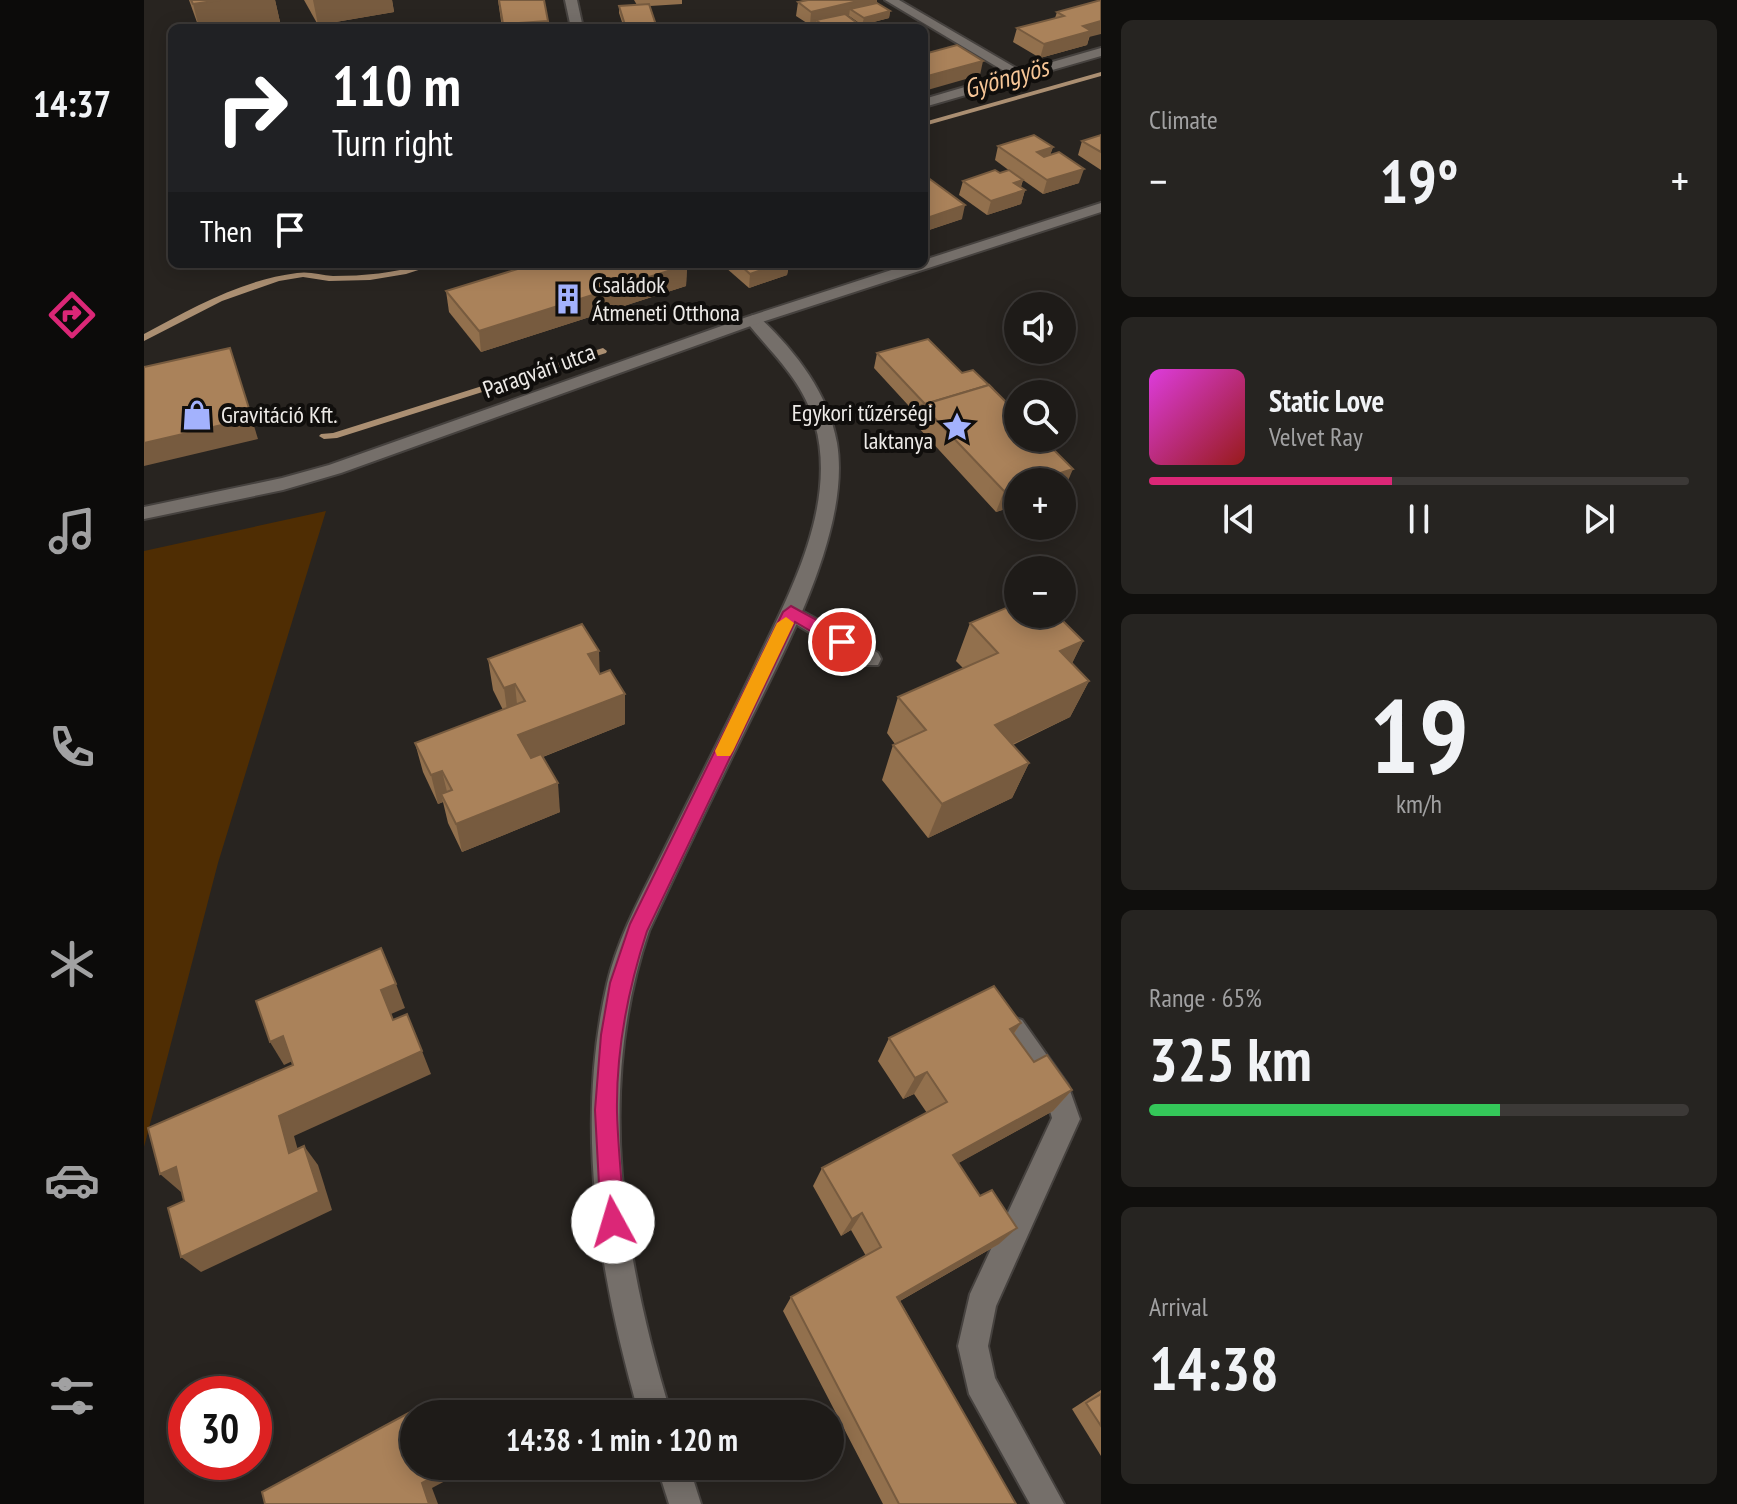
<!DOCTYPE html>
<meta charset="utf-8">
<style>
:root{--surface:#1e1b18;--page:#262421;--text:#f1f3f6;--muted:#a1a1a2;--line:#3c3937;--accent:#db2777}
body{margin:0;font-family:"PT Sans Narrow",sans-serif;background:var(--page);color:var(--text);height:100vh;display:flex;flex-direction:column;font-size:30px;white-space:nowrap}
*{box-sizing:border-box;margin:0}
p{font-size:26px;color:var(--muted)}
.icon{flex:none;width:44px;height:44px;fill:none;stroke:currentColor;stroke-width:2;stroke-linecap:round;stroke-linejoin:round}
.map{position:relative;flex:1;overflow:hidden}
.panel{display:flex;flex-direction:column;gap:20px;padding:20px;background:#100f0d;width:636px}
.panel>*{flex:none}
.top-card{position:absolute;left:24px;top:24px;width:760px;height:244px;border-radius:12px;box-shadow:0 4px 20px #0003,0 0 0 2px var(--line);background:#202124;color:#fff;overflow:hidden}
.controls{position:absolute;left:860px;top:292px;display:grid;gap:16px}
.controls a{display:grid;place-items:center;width:72px;height:72px;border-radius:50%;background:var(--surface);box-shadow:0 4px 20px #0003,0 0 0 2px var(--line);font-size:40px}
.speed{position:absolute;left:24px;top:1376px;display:flex;gap:16px;font-size:40px;font-weight:700;text-align:center}
.speed>*{display:grid;place-content:center;width:104px;height:104px;border-radius:50%;background:var(--surface);box-shadow:0 4px 20px #0003,0 0 0 2px var(--line);line-height:1}
.speed .limit{border:12px solid #d22;background:#fff;color:#111}
.pin{position:absolute;display:grid;place-items:center;width:68px;height:68px;color:#fff;margin:-34px;border:4px solid #fff;border-radius:50%;box-shadow:0 2px 8px #0007}
.me{position:absolute;width:88px;margin:-44px;rotate:354deg;stroke-linejoin:round;filter:drop-shadow(0 0 6px #0008)}
.turn{display:flex;align-items:center;gap:28px;height:168px;padding:0 32px;font-size:36px}
.turn .icon{width:104px;height:104px;stroke-width:2.5}
.turn b{display:block;font-size:56px;line-height:68px}
.then{display:flex;align-items:center;height:76px;padding:0 32px;background:#0003;gap:16px;font-size:30px}
.big{font-size:60px;font-weight:700;line-height:1.1}
.panel .card{flex:1;display:flex;flex-direction:column;justify-content:center;gap:12px;min-width:0;padding:0 28px;border-radius:12px;background:var(--page)}
.panel .dial{align-items:center;gap:0}
.dial b{font-size:104px;line-height:1}
.song{display:flex;align-items:center;gap:24px}
.cover{width:96px;height:96px;border-radius:12px;background:linear-gradient(135deg,hsl(300 70% 55%),hsl(0 70% 35%))}
.played{height:8px;border-radius:4px;background:linear-gradient(90deg,var(--accent) 45%,var(--line) 45%)}
.keys{display:flex;justify-content:space-around;direction:ltr}
.heat{display:flex;justify-content:space-between;align-items:center;font-size:44px;direction:ltr}
.charge{height:12px;border-radius:6px;background:linear-gradient(90deg,#34c759 65%,var(--line) 0)}
.trip{position:absolute;left:256px;top:1400px;width:444px;height:80px;border-radius:40px;background:var(--surface);box-shadow:0 4px 20px #0003,0 0 0 2px var(--line);font-weight:700;line-height:80px;text-align:center}
main{display:flex;flex:1;min-height:0}
.dock{display:flex;flex-direction:column;width:144px;justify-content:space-around;align-items:center;background:#0c0b0a;color:var(--muted)}
.dock .icon{width:56px;height:56px}
.dock .active{color:var(--accent)}
.dock b{font-size:36px;color:var(--text)}
.map>svg:first-child{display:block}
.green{fill:#4f2d03}
.lines{fill:none;stroke-linecap:round;stroke-linejoin:round}
.stream{fill:#ab8f72;fill-rule:evenodd}
.service-casing{stroke:#46423f;stroke-width:4}
.minor-casing{stroke:#46423f;stroke-width:4}
.tertiary-casing{stroke:#46423f;stroke-width:4}
.service{fill:#756f6a;fill-rule:evenodd}
.minor{fill:#756f6a;fill-rule:evenodd}
.tertiary{fill:#756f6a;fill-rule:evenodd}
.wall{fill:#92704d}
.shaded-wall{fill:#775b3f}
.building{fill:#aa825a;stroke:#775b3f;stroke-width:2}
.route{fill:#db2777;stroke:#8e194d;stroke-width:2}
.slow{fill:#f59e0b}
.labels{text-anchor:middle;stroke-width:8;stroke-linejoin:round;paint-order:stroke}
.far-poi-label{font-size:24px;fill:#eeebe8;stroke:#100e0c;text-anchor:start}
.far-street-label{font-size:24px;fill:#eeebe8;stroke:#100e0c}
.far-water-label{font-size:26px;font-style:italic;fill:#f7c697;stroke:#100e0c}
</style>
<main>
<nav class="dock">
<b>14:37</b>
<svg class="icon active" aria-label="directions" viewBox="0 0 24 24"><path d="M12 3l9 9-9 9-9-9zM9 14v-3h6M13 9l2 2-2 2"/></svg>
<svg class="icon" aria-label="music" viewBox="0 0 24 24"><path d="M9 18V5l10-2v13"/><circle cx="6" cy="18" r="3"/><circle cx="16" cy="16" r="3"/></svg>
<svg class="icon" aria-label="phone" viewBox="0 0 24 24"><path d="M5 4h4l2 5-3 2q2 4 5 5l2-3 5 2v4C11 20 4 13 5 4z"/></svg>
<svg class="icon" aria-label="climate" viewBox="0 0 24 24"><path d="M12 3v18M4 7l16 10M4 17L20 7"/></svg>
<svg class="icon" aria-label="car" viewBox="0 0 24 24"><path d="M5 17H2v-5l4-1 3-4h7l3 4 3 1v5h-3M9 17h6M6 11h13"/><circle cx="7" cy="17" r="2"/><circle cx="17" cy="17" r="2"/></svg>
<svg class="icon" aria-label="filters" viewBox="0 0 24 24"><path d="M4 7h16M4 17h16"/><circle cx="9" cy="7" r="2"/><circle cx="15" cy="17" r="2"/></svg>
</nav>
<div class="map">
<svg width="957" height="1504" viewBox="0 0 957 1504">
<rect width="100%" height="100%" fill="#282420"/>
<path class="green" d="M182 511 74 863 0 1147V551Z"/>
<g class="lines">
<g class="stream">
<path d="M957 72V76L780 126V122Z"/>
<path d="M280 264H293L262 274 226 280 185 281 159 277 135 281 78 301 0 341V334C48 308 97 280 153 273 165 271 177 275 189 276 220 276 250 273 280 264Z"/>
<path d="M459 348 463 351 462 353 193 438 180 439 175 436 177 434 189 433Z"/>
</g>
<g class="service-casing">
<g id="service">
<path d="M647 605 734 653 737 659 734 665H720L640 617 637 612 640 607Z"/>
<path d="M869 1017 878 1020 924 1085 936 1119 852 1306 844 1346 851 1378 920 1504H886L825 1394 814 1346 826 1294 908 1118 903 1100 856 1029 860 1020Z"/>
</g>
</g>
<g class="minor-casing">
<g id="minor">
<path d="M421 0H433L439 28H427Z"/>
<path d="M741 0H755L877 71 957 48V56L780 107V99L865 74Z"/>
<path d="M609 315 615 317C651 351 684 392 693 443 708 534 633 664 594 745 564 806 534 868 505 931 451 1089 479 1257 527 1414H495C455 1275 430 1127 463 984 474 937 498 894 520 850 552 785 585 721 616 655 649 587 693 502 671 424 659 380 628 354 601 320Z"/>
<path d="M513 1466H545L557 1504H525Z"/>
</g>
</g>
<g class="tertiary-casing">
<path id="tertiary" d="M957 203V212L615 323 197 473 139 490 0 519V507L138 478 185 465 603 317 766 264H780V260Z"/>
</g>
<use href="#service" class="service"/>
<use href="#minor" class="minor"/>
<use href="#tertiary" class="tertiary"/>
</g>
<g class="wall">
<path d="M45 0H131L136 22 96 28H55Z"/>
<path d="M160 0H248L250 12 174 25Z"/>
<path d="M354 0H400L405 28H358Z"/>
<path d="M490 0H538V4L506 6 513 28H480L475 13V6L493 5Z"/>
<path d="M733 0V3L746 11 745 18 718 25 705 16H704L713 23V28H673L672 24 666 25 652 16 654 2Z"/>
<path d="M957 0 943 45 896 58 869 42 873 28 911 18 913 12Z"/>
<path d="M957 135V170L934 155 938 141Z"/>
<path d="M854 146 909 147 906 155 935 183 899 194 879 180 877 187 881 190 877 204 843 215 815 195 819 181 856 173 874 177 851 160Z"/>
<path d="M780 178 818 219 782 231 780 229Z"/>
<path d="M581 264H645L643 275 605 288 581 267Z"/>
<path d="M543 265 542 286 337 352 305 312 302 291Z"/>
<path d="M733 353 920 490 852 512 773 426 775 417 730 368Z"/>
<path d="M826 623 939 641 928 663 945 681 926 717 869 745 885 763 868 798 784 838 738 780 749 745 751 744 743 733 754 697 819 668 812 661Z"/>
<path d="M344 659 455 672 481 694V724L399 757 416 812 318 852 304 823 299 802 294 804 279 772 271 743 359 710 349 690Z"/>
<path d="M877 1023 870 1034 890 1062 928 1090 909 1111 814 1163 855 1244 756 1301 872 1504H739L639 1311 647 1297 722 1256 707 1230 697 1236 669 1186 678 1168 783 1113 770 1094 759 1099 734 1061 745 1038Z"/>
<path d="M957 1390V1456L928 1409Z"/>
</g>
<g class="shaded-wall">
<path d="M76 0H131L136 22 96 28H55L49 4Z"/>
<path d="M169 0H248L250 12 174 25Z"/>
<path d="M718 0H733L732 10 706 9 705 16 676 23 672 20V24L666 25 667 12Z"/>
<path d="M746 11 745 18 718 25 720 18Z"/>
<path d="M957 21V34L945 37 943 45 896 58 900 44 939 26Z"/>
<path d="M713 23V28H692Z"/>
<path d="M839 61 836 75 780 91V77Z"/>
<path d="M909 147 904 161 893 152Z"/>
<path d="M940 169 935 183 899 194 903 180Z"/>
<path d="M879 180 875 191 881 190 877 204 843 215 847 201 870 183Z"/>
<path d="M821 205 818 219 782 231 786 217Z"/>
<path d="M632 264H645L643 275 605 288 606 274Z"/>
<path d="M663 264H679L663 270Z"/>
<path d="M543 265 542 286 337 352 335 331Z"/>
<path d="M86 348 114 439 0 466V443Z"/>
<path d="M929 469 920 490H918V482H888Z"/>
<path d="M874 487V505L852 512 860 491Z"/>
<path d="M939 641 921 678 916 651Z"/>
<path d="M455 651 456 682 444 654Z"/>
<path d="M945 681 926 717 835 760 851 725Z"/>
<path d="M371 684 374 714 364 718 360 688Z"/>
<path d="M481 694V724L378 765 374 735Z"/>
<path d="M885 763 868 798 784 838 798 804Z"/>
<path d="M298 771 305 800 297 794 299 802 294 804 287 775Z"/>
<path d="M414 783 416 812 318 852 312 824Z"/>
<path d="M252 984 261 1008 247 1014 258 1043 237 990Z"/>
<path d="M877 1023 861 1046 866 1029Z"/>
<path d="M139 1036 153 1059 140 1065 126 1042Z"/>
<path d="M278 1051 287 1074 150 1136 160 1172 145 1153 135 1116Z"/>
<path d="M783 1072 770 1094 759 1099 771 1078Z"/>
<path d="M928 1090 909 1111 795 1174 809 1155Z"/>
<path d="M160 1146 174 1165 188 1210 57 1272 37 1257Z"/>
<path d="M32 1167 52 1186 37 1192 16 1174Z"/>
<path d="M718 1213 707 1230 697 1236 708 1219Z"/>
<path d="M873 1228 855 1244 740 1310 753 1297Z"/>
<path d="M291 1466H299L303 1480 288 1488 294 1504H285L278 1483Z"/>
</g>
<g class="building">
<path d="M47 0H76L49 4Z"/>
<path d="M355 0H400L404 21 359 24Z"/>
<path d="M664 0H718L667 12 654 2Z"/>
<path d="M957 0V21L939 26 947 31 900 44 873 28 920 16 913 12Z"/>
<path d="M733 3 746 11 720 18 706 9Z"/>
<path d="M505 4 513 28H482L475 6Z"/>
<path d="M701 14 713 23 692 28H683L672 20Z"/>
<path d="M813 45 839 61 780 77V54Z"/>
<path d="M890 135 909 147 893 152 900 157 915 152 940 169 903 180 854 146Z"/>
<path d="M957 135V152L938 141Z"/>
<path d="M851 170 856 173 865 170 879 180 870 183 881 190 847 201 819 181Z"/>
<path d="M783 177 821 205 786 217 780 212V178Z"/>
<path d="M390 264H542L543 265 335 331 302 291Z"/>
<path d="M595 264H635L606 274Z"/>
<path d="M784 339 818 373 829 370 849 389 845 385 781 404 733 353Z"/>
<path d="M86 348 108 418 0 443V367Z"/>
<path d="M845 385 874 414V438H898L929 469 888 482H874V487L860 491 778 405Z"/>
<path d="M874 603V614H912L939 641 916 651 945 681 851 725 885 763 798 804 749 745 782 730 754 697 854 653 826 623Z"/>
<path d="M438 624 455 651 444 654 456 674 466 670 481 694 374 735 387 758 397 754 414 783 312 824 297 794 308 790 298 771 287 775 271 743 381 701 371 684 360 688 344 659Z"/>
<path d="M237 948 252 984 237 990 249 1020 263 1014 278 1051 135 1116 145 1153 160 1146 175 1192 37 1257 24 1208 40 1201 32 1167 16 1174 4 1128 149 1065 139 1036 126 1042 112 1001Z"/>
<path d="M850 986 877 1023 866 1029 890 1062 903 1055 928 1090 809 1155 836 1196 848 1190 873 1228 753 1297 872 1504H755L647 1297 737 1247 718 1213 708 1219 678 1168 803 1102 783 1072 771 1078 745 1038Z"/>
<path d="M957 1394V1426L942 1403Z"/>
<path d="M272 1409 274 1414H270V1466H291L294 1474 278 1483 285 1504H121L118 1492Z"/>
</g>
<path class="route" d="M647 606 704 637 707 642 704 646H692L651 622 503 931C484 989 472 1050 473 1112 474 1149 478 1186 481 1222L477 1231 469 1234 460 1231 457 1222 451 1110 457 1035 466 983 486 924 639 612Z"/>
<path class="slow" d="M642 617 650 623 589 751 586 756H573L571 751 633 623Z"/>
<defs>
<g id="building-bare" transform="scale(2.4)"><path d="M-4-6H4V6H1V3H-1V6H-4ZM-2.5-4.3h1.7v1.8h-1.7ZM.8-4.3h1.7v1.8H.8ZM-2.5-1h1.7V.8h-1.7ZM.8-1h1.7V.8H.8Z" fill="#a3b2fd" stroke="#100e0c" stroke-width="2.5" paint-order="stroke"/></g>
<g id="shop-bare" transform="scale(2.4)"><path d="M-5-2.5h2.3a2.7 3.5 0 0 1 5.4 0H5L5.5 6h-11ZM-1.5-2.5h3a1.5 2.3 0 0 0-3 0Z" fill="#a3b2fd" stroke="#100e0c" stroke-width="2.5" paint-order="stroke"/></g>
<g id="sight-bare" transform="scale(2.4)"><path d="M0-6L1.8-2.2L6-1.7L2.9 1.2L3.7 5.4L0 3.3L-3.7 5.4L-2.9 1.2L-6-1.7L-1.8-2.2Z" fill="#a3b2fd" stroke="#100e0c" stroke-width="2.5" paint-order="stroke"/></g>
</defs>
<g fill-rule="evenodd">
<use href="#building-bare" x="424" y="299"/>
<use href="#shop-bare" x="53" y="415"/>
<use href="#sight-bare" x="813" y="427"/>
</g>
<g class="labels">
<g class="far-poi-label">
<text x="448" y="293">Családok<tspan x="448" dy="28">Átmeneti Otthona</tspan></text>
<text x="789" y="421" text-anchor="end">Egykori tűzérségi<tspan x="789" dy="28">laktanya</tspan></text>
<text x="77" y="423">Gravitáció Kft.</text>
</g>
<g class="far-street-label">
<text transform="translate(395 371) rotate(-20)" y="8">Paragvári utca</text>
</g>
<g class="far-water-label">
<text transform="translate(862 78) rotate(-16)" y="9">Gyöngyös</text>
</g>
</g>
</svg>
<div class="controls">
<a><svg class="icon" aria-label="sound" viewBox="0 0 24 24"><path d="M4 9h4l5-4v14l-5-4H4zM17 9q2 3 0 6"/></svg></a>
<a><svg class="icon" aria-label="search" viewBox="0 0 24 24"><circle cx="10" cy="10" r="6"/><path d="M15 15l6 6"/></svg></a>
<a>+</a>
<a>−</a>
</div>
<div class="speed"><div class="limit">30</div></div>
<div class="pin" style="left:698px;top:642px;background:#d93025"><svg class="icon" aria-label="arrive" viewBox="0 0 24 24"><path d="M6 21V4h12l-3 4 3 4H6"/></svg></div>
<svg class="me" style="left:469px;top:1222px" viewBox="-20 -20 40 40"><circle r="19" fill="#fff"/><path d="M0-13L10 11 0 6-10 11z" fill="#db2777"/></svg>
<div class="trip">14:38 · 1 min · 120 m</div>
<div class="top-card">
<div class="turn"><svg class="icon" aria-label="right" viewBox="0 0 24 24"><path d="M7 20v-9h11M14 6l5 5-5 5"/></svg><div><b>110 m</b>Turn right</div></div>
<div class="then">Then<svg class="icon" aria-label="arrive" viewBox="0 0 24 24"><path d="M6 21V4h12l-3 4 3 4H6"/></svg></div>
</div>
</div>
<section class="panel">
<div class="card"><p>Climate</p>
<div class="heat"><a>−</a><b class="big">19°</b><a>+</a></div>
</div>
<div class="card">
<div class="song"><i class="cover"></i><div><b>Static Love</b><p>Velvet Ray</p></div></div>
<div class="played"></div>
<div class="keys"><svg class="icon" aria-label="previous" viewBox="0 0 24 24"><path d="M18 5L8 12l10 7zM5 5v14"/></svg><svg class="icon" aria-label="pause" viewBox="0 0 24 24"><path d="M8 5v14M16 5v14"/></svg><svg class="icon" aria-label="next" viewBox="0 0 24 24"><path d="M6 5l10 7-10 7zM19 5v14"/></svg></div>
</div>
<div class="card dial"><b>19</b><p>km/h</p></div>
<div class="card"><p>Range · 65%</p><b class="big">325 km</b><div class="charge"></div></div>
<div class="card"><p>Arrival</p><b class="big">14:38</b></div>
</section>
</main>
